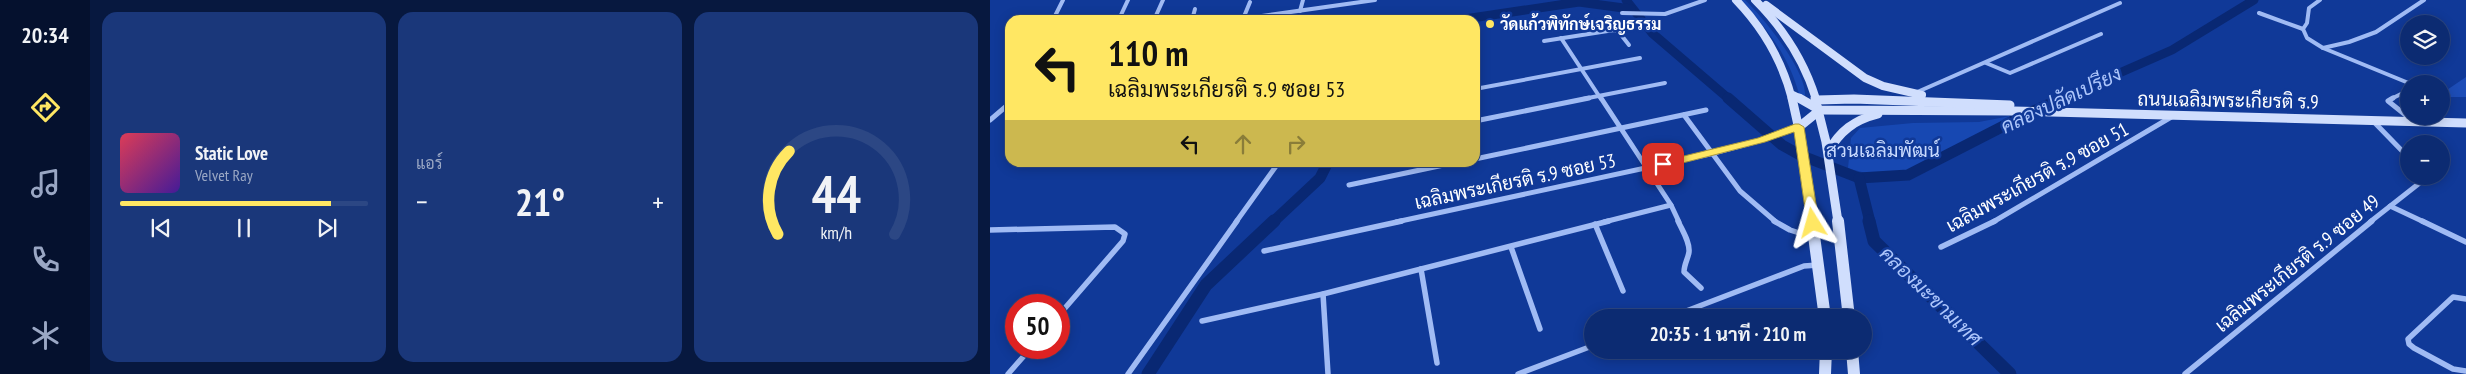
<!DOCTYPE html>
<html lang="th">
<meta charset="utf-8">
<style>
:root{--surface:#0c2b72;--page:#1a377a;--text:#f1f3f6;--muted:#9aa7c4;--line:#2c4784;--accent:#ffe763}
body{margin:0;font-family:"PT Sans Narrow",Sarabun,sans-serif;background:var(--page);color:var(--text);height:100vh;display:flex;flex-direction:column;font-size:19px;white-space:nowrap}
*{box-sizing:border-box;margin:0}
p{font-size:16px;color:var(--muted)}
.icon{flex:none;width:28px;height:28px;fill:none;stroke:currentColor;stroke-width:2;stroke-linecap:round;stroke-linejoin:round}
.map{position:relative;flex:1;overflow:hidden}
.panel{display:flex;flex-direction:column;gap:12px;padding:12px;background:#07183f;width:900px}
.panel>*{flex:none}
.top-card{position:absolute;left:15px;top:15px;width:475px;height:152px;border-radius:15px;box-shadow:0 2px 12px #0003,0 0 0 1px var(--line);background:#ffe763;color:#111;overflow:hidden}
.tools{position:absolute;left:1410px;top:15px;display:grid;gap:10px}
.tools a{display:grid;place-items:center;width:50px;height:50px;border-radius:50%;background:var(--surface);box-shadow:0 2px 12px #0003,0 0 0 1px var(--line);font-size:25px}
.speed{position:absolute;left:15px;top:294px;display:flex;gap:10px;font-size:25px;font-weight:700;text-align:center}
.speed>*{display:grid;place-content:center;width:65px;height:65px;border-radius:50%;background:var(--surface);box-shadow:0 2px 12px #0003,0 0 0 1px var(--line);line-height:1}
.speed .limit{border:8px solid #d22;background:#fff;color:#111}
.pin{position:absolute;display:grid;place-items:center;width:42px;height:42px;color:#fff;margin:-21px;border-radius:10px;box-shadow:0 2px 8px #0006}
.me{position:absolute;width:55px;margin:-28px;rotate:352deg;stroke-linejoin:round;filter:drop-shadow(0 0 4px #0008)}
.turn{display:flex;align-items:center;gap:18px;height:105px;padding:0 20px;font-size:22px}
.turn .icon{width:65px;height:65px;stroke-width:2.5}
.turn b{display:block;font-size:35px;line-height:42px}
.lanes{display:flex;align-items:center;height:48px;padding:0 20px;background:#0003;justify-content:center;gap:25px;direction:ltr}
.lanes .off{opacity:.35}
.big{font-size:38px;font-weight:700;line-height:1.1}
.panel .card{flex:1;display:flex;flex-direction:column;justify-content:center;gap:8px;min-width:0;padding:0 18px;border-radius:15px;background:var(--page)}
.panel .dial{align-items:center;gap:0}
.dial svg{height:130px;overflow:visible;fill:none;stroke:var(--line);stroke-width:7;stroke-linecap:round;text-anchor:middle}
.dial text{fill:var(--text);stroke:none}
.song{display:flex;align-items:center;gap:15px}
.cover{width:60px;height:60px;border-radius:8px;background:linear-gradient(135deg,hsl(350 70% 55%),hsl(260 70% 35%))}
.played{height:5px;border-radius:2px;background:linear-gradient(90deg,var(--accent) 85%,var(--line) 85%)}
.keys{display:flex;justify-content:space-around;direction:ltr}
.heat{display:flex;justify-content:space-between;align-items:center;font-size:28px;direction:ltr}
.panel .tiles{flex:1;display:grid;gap:12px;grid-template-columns:repeat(3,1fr)}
.trip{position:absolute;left:594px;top:309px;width:288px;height:50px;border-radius:25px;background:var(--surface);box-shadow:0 2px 12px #0003,0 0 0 1px var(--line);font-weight:700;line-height:50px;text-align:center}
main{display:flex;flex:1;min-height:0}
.tab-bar{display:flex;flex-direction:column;width:90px;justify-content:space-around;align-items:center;background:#05112e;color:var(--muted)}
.tab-bar .icon{width:35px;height:35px}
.tab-bar .on{color:var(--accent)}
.tab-bar b{font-size:22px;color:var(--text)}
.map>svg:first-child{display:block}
.green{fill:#1748b2}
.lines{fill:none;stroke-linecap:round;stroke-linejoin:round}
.canal-far2{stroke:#092873;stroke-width:9}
.canal-far1{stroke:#092873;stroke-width:11}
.canal{stroke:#092873;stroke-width:13}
.building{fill:#1d4db7}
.street-far2{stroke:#a0bbf4;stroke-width:4}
.street-far1{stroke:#a0bbf4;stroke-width:5}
.street{stroke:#a0bbf4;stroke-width:5.5}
.secondary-far2{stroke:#d0defd;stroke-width:8}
.secondary-far1{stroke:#d0defd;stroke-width:9}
.secondary{stroke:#d0defd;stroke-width:12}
.route{fill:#ffe763;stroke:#a69640}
.poi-dot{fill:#ffe763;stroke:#103998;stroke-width:2}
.labels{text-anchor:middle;stroke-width:5;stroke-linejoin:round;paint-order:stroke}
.far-poi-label{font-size:16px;font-weight:bold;fill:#fff;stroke:#103998;text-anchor:start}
.street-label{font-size:19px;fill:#fff;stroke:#103998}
.park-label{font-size:19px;fill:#c8dafe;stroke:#103998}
.water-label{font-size:20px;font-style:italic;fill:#adc6fb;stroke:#103998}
</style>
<main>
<nav class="tab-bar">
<b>20:34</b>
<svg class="icon on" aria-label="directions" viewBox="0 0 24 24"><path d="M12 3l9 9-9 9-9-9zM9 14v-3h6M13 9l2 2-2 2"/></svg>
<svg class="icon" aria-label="music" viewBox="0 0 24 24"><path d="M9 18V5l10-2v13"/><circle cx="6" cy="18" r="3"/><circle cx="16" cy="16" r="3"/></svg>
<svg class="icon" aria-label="phone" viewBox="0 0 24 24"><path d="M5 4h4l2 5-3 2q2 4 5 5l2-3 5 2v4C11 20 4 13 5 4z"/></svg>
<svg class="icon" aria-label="climate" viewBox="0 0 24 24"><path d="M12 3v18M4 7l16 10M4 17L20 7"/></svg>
</nav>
<section class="panel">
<div class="tiles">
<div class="card">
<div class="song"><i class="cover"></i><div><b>Static Love</b><p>Velvet Ray</p></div></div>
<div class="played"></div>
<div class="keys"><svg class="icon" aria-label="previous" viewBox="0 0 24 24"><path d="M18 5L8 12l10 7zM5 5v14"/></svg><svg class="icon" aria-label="pause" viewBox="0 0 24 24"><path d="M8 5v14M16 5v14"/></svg><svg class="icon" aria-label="next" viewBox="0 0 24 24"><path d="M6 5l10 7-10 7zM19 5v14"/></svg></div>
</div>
<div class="card"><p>แอร์</p>
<div class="heat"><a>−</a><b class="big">21°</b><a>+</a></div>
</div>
<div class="card dial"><svg viewBox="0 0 100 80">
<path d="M14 69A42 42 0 1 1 86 69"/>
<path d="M14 69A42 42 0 0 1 21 18" stroke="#ffe763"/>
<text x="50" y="56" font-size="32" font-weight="700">44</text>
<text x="50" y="72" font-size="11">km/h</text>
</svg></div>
</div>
</section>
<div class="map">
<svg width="1476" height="374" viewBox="0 0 1476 374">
<rect width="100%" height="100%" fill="#103998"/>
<g class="green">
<path d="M749 0H755C773 17 817 71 815 96L809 94C799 57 776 25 749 0Z"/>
<path d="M1020 116C993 135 940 167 908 174 891 177 874 173 858 168L861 138 870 128 923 123 989 122Z"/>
</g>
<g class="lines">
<g class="canal-far2">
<path d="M636 0 662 33 739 99"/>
<path d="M468 20 589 2 641 9"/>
<path d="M1070 99 1182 50 1264 0"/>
</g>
<g class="canal-far1">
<path d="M738 98 792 145 810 155 869 178 918 175 1037 114 1073 98"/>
<path d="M869 178 880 222"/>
<path d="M283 222 330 178 338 162"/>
</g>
<g class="canal">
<path d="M879 221 884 241 1020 374"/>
<path d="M158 374 216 285 284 221"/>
</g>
</g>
<path class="building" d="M1476 77V97H1451V94Z"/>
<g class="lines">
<g class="street-far2">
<path d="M1330 0 1319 8 1317 23 1313 29 1317 38 1333 48 1421 84"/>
<path d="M310 11 313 0"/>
<path d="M632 13 675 14 715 0"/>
<path d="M1269 13 1313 29"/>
<path d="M130 17 138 0"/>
<path d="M253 19 260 2"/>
<path d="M63 20 73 0"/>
<path d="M164 20 173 0"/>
<path d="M202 20 205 9"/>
<path d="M244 20 385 0"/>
<path d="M571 38 611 99"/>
<path d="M554 41 624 30 628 31 639 45"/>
<path d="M1333 48 1359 42 1386 32 1434 0"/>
<path d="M996 63 1020 73 1111 34"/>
<path d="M485 89 650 58"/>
<path d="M925 93 1130 3"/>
<path d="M593 99 675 83"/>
<path d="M1401 99 1419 90"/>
</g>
<g class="street-far1">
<path d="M611 98 681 205 689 222"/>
<path d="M1403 98 1398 101 1418 117"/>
<path d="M694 115 750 191 786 222"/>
<path d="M0 120 20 103"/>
<path d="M485 121 599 98"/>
<path d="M1384 122 1419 158"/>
<path d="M485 159 716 110"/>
<path d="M359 185 468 162"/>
<path d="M1400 206 1434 222"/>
<path d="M246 222 289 162"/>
<path d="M406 222 720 154 772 140 808 127"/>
<path d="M614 222 681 205"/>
<path d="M1003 222 1183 116"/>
<path d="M1380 222 1436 178 1435 176"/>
</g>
<g class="street">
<path d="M688 221C692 230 700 242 699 252 698 259 694 264 694 272L711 288"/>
<path d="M784 221 800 230 822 237"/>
<path d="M1432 221 1476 242"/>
<path d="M605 224 633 291"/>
<path d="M0 230 125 227 135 234 133 241 69 315"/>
<path d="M521 247 550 329"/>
<path d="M951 247 1005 221"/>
<path d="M274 251 412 221"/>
<path d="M431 269 447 363"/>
<path d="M333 294 338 374"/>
<path d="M1476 299 1463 297 1418 339 1419 344 1424 348 1463 369 1476 371"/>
<path d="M678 318 814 266 828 265"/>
<path d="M212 321 333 294 619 221"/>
<path d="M18 374 41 348"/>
<path d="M138 374 247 221"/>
<path d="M528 374 602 346"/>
<path d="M1195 374 1382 221"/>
</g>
<g class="secondary-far2">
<path d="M746 0C774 29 792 60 802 99"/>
<path d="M765 0C794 29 814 60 826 99"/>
<path d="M776 5 875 78 893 86 932 95"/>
<path d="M803 95 811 99"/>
<path d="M847 99H876"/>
</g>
<g class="secondary-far1">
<path d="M802 98 810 134 822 222"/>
<path d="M809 98 830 110 1024 111 1476 123"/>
<path d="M825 98 836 142 848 222"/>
<path d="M827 100 864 99 1020 105"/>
<path d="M809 127 830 110"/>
<path d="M838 152C850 131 864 120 888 114"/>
</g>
<g class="secondary">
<path d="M822 221 835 318"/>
<path d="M848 221 859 318"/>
<path d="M862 350 864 374"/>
<path d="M835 374 836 350"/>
</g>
</g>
<path class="route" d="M805 124H809L814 127 829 223 827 226H819L817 223 804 132 775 142 673 168 667 164 669 162 768 138Z"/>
<circle class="poi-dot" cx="500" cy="24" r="5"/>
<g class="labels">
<g class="far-poi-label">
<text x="510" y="30">วัดแก้วพิทักษ์เจริญธรรม</text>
</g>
<g class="street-label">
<text transform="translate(1238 100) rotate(1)" y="7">ถนนเฉลิมพระเกียรติ ร.9</text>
<text transform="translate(1047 177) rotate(-29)" y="7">เฉลิมพระเกียรติ ร.9 ซอย 51</text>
<text transform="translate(525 181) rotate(-12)" y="7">เฉลิมพระเกียรติ ร.9 ซอย 53</text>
<text transform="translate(1307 263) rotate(-39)" y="7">เฉลิมพระเกียรติ ร.9 ซอย 49</text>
</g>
<g class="park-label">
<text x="893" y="157">สวนเฉลิมพัฒน์</text>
</g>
<g class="water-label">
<text transform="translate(1071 100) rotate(-25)" y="7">คลองปลัดเปรียง</text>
<text transform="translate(941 296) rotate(44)" y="7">คลองมะขามเทศ</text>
</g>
</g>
</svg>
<div class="tools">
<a><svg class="icon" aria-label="layers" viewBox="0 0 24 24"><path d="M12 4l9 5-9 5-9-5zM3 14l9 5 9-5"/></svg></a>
<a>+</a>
<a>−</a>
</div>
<div class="speed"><div class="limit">50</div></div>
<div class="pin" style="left:673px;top:164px;background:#d93025"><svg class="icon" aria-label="arrive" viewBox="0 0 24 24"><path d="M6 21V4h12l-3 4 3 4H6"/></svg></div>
<svg class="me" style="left:823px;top:223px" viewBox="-20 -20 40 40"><path d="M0-17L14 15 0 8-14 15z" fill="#ffe763" stroke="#fff" stroke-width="4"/></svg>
<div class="trip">20:35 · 1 นาที · 210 m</div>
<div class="top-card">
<div class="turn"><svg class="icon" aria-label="left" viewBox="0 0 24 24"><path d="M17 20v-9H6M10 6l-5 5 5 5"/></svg><div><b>110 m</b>เฉลิมพระเกียรติ ร.9 ซอย 53</div></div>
<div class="lanes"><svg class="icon" aria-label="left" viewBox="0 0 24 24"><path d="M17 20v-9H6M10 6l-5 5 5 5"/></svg><svg class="icon off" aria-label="ahead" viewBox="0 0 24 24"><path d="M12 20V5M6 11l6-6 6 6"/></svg><svg class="icon off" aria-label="right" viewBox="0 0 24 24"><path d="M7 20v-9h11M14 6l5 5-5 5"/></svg></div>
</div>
</div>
</main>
